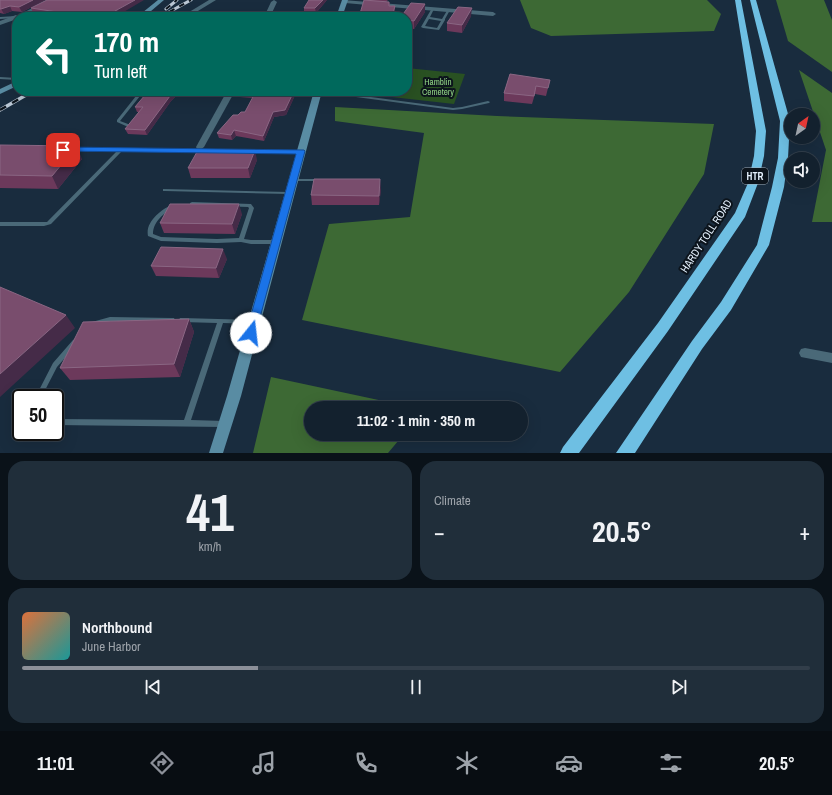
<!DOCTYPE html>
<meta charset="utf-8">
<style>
:root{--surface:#13212e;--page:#202e3a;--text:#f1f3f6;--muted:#9da3aa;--line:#323e4a;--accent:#8c9099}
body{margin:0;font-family:"Archivo Narrow",sans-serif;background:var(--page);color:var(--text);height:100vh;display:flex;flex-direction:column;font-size:15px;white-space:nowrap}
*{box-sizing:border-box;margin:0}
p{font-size:13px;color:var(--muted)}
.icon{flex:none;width:22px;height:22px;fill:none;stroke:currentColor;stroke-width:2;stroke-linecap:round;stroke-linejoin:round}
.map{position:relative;height:453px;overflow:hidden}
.panel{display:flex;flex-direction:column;gap:8px;padding:8px;background:#0a1219;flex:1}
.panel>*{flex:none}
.banner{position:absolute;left:12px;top:12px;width:400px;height:84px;border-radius:16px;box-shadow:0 4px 16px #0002,0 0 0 1px var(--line);background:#00695c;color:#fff;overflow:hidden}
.needle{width:26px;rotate:33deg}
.fabs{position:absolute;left:784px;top:108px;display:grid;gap:8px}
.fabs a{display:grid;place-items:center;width:36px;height:36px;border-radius:50%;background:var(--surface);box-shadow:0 4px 16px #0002,0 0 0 1px var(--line);font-size:20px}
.speed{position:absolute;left:12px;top:389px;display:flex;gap:8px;font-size:20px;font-weight:700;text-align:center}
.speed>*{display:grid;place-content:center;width:52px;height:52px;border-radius:50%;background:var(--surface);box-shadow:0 4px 16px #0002,0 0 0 1px var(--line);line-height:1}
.speed .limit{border:2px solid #111;border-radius:6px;background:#fff;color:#111}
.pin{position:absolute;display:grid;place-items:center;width:34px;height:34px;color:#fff;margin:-17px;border-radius:8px;box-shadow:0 2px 6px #0006}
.me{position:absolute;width:44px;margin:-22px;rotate:16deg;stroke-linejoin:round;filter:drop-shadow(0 0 3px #0008)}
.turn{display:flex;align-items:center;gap:14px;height:84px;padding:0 16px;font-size:18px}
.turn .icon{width:52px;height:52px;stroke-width:2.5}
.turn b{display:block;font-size:28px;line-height:34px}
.big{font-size:30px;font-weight:700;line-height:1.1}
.panel .card{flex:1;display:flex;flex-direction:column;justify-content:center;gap:6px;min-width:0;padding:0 14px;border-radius:16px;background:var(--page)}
.panel .dial{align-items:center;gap:0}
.dial b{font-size:52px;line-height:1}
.song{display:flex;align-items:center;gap:12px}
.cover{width:48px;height:48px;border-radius:6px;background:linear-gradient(135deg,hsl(20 70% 55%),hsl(180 70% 35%))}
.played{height:4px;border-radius:2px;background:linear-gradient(90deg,var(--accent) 30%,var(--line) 30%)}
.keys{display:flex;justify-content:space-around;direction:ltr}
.heat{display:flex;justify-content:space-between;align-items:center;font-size:22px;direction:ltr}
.panel .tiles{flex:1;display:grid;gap:8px;grid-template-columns:1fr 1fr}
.card:last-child{grid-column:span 2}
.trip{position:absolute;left:304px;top:401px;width:224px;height:40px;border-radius:20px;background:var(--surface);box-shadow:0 4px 16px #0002,0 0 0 1px var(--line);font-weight:700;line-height:40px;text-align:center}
.dock{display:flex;height:64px;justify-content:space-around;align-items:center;background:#080d12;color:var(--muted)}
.dock .icon{width:28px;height:28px}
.dock .selected{color:var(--accent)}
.dock b{font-size:18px;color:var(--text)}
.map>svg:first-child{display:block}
.green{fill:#295122}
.forest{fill:#3d6934}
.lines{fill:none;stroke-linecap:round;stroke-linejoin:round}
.service{fill:#4a6978;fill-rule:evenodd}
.minor{fill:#4a6978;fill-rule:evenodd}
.tertiary{fill:#4a6978;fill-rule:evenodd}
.secondary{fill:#598ca3;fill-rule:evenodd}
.motorway{fill:#6ebfe3;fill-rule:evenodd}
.rail-far1-casing{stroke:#bbc8d5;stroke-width:3}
.rail-casing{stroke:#bbc8d5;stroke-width:3.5}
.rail-far1{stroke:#0c141c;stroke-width:2;stroke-dasharray:5.5;stroke-linecap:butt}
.rail{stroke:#0c141c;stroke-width:2.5;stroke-dasharray:7;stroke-linecap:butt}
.wall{fill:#6c395b}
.shaded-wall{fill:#452b48}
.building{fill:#794d6d;stroke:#8a6683}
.route{fill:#1a73e8;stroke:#114b97}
.labels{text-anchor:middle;stroke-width:4;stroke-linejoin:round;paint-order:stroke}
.far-park-label{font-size:9px;fill:#91d385;stroke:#0c141c}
.shield{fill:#0c141c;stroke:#a4afba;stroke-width:1}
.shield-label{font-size:10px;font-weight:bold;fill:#e5f1fd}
.street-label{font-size:11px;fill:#e5f1fd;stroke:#0c141c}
</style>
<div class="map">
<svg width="832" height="453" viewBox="0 0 832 453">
<rect width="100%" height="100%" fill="#192c3e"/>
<path class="green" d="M407 68 465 74 454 104 374 95 377 91H407Z"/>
<g class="forest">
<path d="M520 0H707L721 14 714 31 551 36 531 28Z"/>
<path d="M776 0H824L832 20V72L788 41Z"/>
<path d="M799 70 832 93V222H812L826 150Z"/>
<path d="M335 107 497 116 714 124 704 174 629 292 560 372 302 320 329 224 410 217 424 133 335 121Z"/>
<path d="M271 377 416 408H311V434H404L388 453H253Z"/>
</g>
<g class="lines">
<g class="service">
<path d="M432 8 434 9 430 17 442 19 448 9 450 10 445 19V20L439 30 423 28 421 27ZM429 19 441 21 437 28 425 26Z"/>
<path d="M16 16V18H15L0 19V17Z"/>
<path d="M0 77 17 78V80L0 79Z"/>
<path d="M140 91H144L120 121 128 124V126H126L117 122V120Z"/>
<path d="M316 92 356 95 453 108 462 107 488 101 490 102 489 103 462 109 453 110 356 97 317 94H316Z"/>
<path d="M70 149 204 150 206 151 204 152H121L51 224 44 226H0V222H47L116 152 72 151H70Z"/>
<path d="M248 150H301L303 151 301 152H248Z"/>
<path d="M291 179H320L322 180 320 181H293L291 180Z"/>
<path d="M163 189 289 192 291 193 289 194 165 191H163Z"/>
<path d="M192 202 251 204 254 208 244 239 251 240H276L279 242 276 244H251L241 242 217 243 161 241 148 236C145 222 161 209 174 204L176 205V207C165 212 153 221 153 234L161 237 217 239 239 238 249 208 248 207 190 205V203Z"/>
<path d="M110 317 172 318H174L175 320 174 322H172L110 321 94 326H92L91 324 92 322Z"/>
<path d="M180 318H182L254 320H256L257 322 256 324H254L223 323 191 420 224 421 226 422 227 424 226 426 224 427 55 425V419L184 420 217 323 182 322H180L179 320Z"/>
<path d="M75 339 77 340 78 342 77 344 57 367 41 398H35L53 363 73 340Z"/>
</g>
<g class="minor">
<path d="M209 0H216L188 17H181Z"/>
<path d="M274 0 277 2 270 17H264L271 2Z"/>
<path d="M343 0 493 12 496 14 493 16 345 3 343 2Z"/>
<path d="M16 15 19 17H17V19L0 25V21Z"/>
<path d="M227 91H235L204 147 200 150 197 149 196 147Z"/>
<path d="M805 348 832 353V363L801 357 799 353 801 349Z"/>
</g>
<path class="tertiary" d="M48 0H55L23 17H17V20L13 18Z"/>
<g class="secondary">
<path d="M158 0H164L144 17H137Z"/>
<path d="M342 0H348L342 17H336Z"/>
<path d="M17 81V86L0 94V89Z"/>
<path d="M314 91H322L241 396 223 453H209L227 396Z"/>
</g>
<g class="motorway">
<path d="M735 0H741L766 131 764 156 758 183 745 217 668 331 579 453H560L563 447 658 323 735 213 748 183 754 156 756 131Z"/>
<path d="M750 0H756L790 121 788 158 784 187 769 245 731 310 702 349 635 453H616L692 341 721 302 757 245 772 187 778 158 780 121Z"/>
</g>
<g class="rail-far1-casing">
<g id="rail-far1">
<path d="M166 9 177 0"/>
<path d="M160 17 191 0"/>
</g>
</g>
<g class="rail-casing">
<path id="rail" d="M0 110 33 91"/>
</g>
<use href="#rail-far1" class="rail-far1"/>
<use href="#rail" class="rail"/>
</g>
<g class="wall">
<path d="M0 0H45L22 12 12 11 4 14 0 13Z"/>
<path d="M327 0 316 13 304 12V8Z"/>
<path d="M364 0H388L386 2H389L390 6 395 13Z"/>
<path d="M425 4V12L414 29 407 28V17Z"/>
<path d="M31 8 122 13 123 17H58L33 13Z"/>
<path d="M471 16 462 33 447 31V23Z"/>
<path d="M510 74 548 88 546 96 535 94 532 104 504 101V93Z"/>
<path d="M149 91H215L211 96 178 94 171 101 147 135 128 134 125 129 139 112H137L135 107Z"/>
<path d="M240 91H297L286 115 274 117 264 141 236 136 232 140 219 138 217 133 238 115 245 112 253 98 240 97 239 92Z"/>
<path d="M0 145 82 159 58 189 0 188Z"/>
<path d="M257 160 250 178H191L188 168Z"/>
<path d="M381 189 379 205H312L311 195Z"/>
<path d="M242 214 235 234 164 233 160 223Z"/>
<path d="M227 259 219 278 156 276 151 266Z"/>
<path d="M189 319 194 332 180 377 70 380 60 368Z"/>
</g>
<g class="shaded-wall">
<path d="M33 0H45L22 12 19 7Z"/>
<path d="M135 0H144L122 13 123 17H114L115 11Z"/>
<path d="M323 0H327L316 13 315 8Z"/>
<path d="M425 4V12L414 29V21Z"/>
<path d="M10 6 12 11 4 14 1 9Z"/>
<path d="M395 6V13L394 17H392Z"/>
<path d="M472 8 471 16 462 33V25Z"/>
<path d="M175 91H177L178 94 171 101 147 135 145 130 170 96Z"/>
<path d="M210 91H215L211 96Z"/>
<path d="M294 91H297L286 115 274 117 264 141 263 136 273 112Z"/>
<path d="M234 130 236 136 232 140 231 135Z"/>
<path d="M77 146 82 159 58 189 52 176Z"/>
<path d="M255 150 257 160 250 178 248 168Z"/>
<path d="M380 179 381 189 379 205V196Z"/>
<path d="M239 204 242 214 235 234 232 224Z"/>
<path d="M223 249 227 259 219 278 216 268Z"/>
<path d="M66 315 75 328 0 397V374Z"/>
<path d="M189 319 194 332 180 377 174 364Z"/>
</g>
<g class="building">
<path d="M0 0H33L19 7 10 6 1 9H0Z"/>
<path d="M47 0H135L115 11 122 12 114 17H73L77 15 31 8Z"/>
<path d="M309 0H323L315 8H304Z"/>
<path d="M364 0 389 2V6H395L392 17H359Z"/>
<path d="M411 3 425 4 414 21 407 20V17H401Z"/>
<path d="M458 7 472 8 462 25 447 23Z"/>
<path d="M510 74 550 80 548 88 536 86 534 96 504 93Z"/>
<path d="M149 91H175L170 96 145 130 125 129 143 107H135L145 95Z"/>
<path d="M240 91H294L285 110 273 112 263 136 234 130 231 135 217 133 233 115H238L241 112H245L255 93 239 92Z"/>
<path d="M0 145 77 146 52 176 0 175Z"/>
<path d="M198 150H255L248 168H188Z"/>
<path d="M314 179H380L379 196 311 195Z"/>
<path d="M170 204H239L232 224 160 223Z"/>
<path d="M161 247 223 249 216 268 151 266Z"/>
<path d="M0 287 66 315 0 374Z"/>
<path d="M189 319 174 364 60 368 83 322Z"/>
</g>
<path class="route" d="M63 147 304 150 305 151 255 336 251 337 247 336 246 333 296 154 60 151 59 150Z"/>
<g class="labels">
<g class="far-park-label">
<text x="438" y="85">Hamblin<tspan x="438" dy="10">Cemetery</tspan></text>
</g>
<rect class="shield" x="742" y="168" width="26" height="16" rx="3"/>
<g class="shield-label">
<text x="755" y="180">HTR</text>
</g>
<g class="street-label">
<text transform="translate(706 236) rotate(-57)" y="4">HARDY TOLL ROAD</text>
</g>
</g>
</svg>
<div class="fabs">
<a><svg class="needle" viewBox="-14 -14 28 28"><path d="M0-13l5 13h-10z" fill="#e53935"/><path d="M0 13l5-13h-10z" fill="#9da3aa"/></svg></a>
<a><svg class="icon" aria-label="sound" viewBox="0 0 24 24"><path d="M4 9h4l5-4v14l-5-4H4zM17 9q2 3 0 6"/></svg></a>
</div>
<div class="speed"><div class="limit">50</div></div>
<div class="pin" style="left:63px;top:150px;background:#d93025"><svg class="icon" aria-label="arrive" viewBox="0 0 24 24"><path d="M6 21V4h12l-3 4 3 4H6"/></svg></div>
<svg class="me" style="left:251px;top:333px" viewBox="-20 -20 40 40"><circle r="19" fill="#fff"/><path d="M0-13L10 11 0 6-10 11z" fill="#1a73e8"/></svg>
<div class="trip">11:02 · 1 min · 350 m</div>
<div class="banner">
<div class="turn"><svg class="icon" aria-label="left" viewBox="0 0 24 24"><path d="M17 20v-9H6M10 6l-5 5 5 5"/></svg><div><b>170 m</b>Turn left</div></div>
</div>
</div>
<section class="panel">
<div class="tiles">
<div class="card dial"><b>41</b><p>km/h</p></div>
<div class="card"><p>Climate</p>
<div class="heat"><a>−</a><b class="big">20.5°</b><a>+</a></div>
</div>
<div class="card">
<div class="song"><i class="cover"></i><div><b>Northbound</b><p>June Harbor</p></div></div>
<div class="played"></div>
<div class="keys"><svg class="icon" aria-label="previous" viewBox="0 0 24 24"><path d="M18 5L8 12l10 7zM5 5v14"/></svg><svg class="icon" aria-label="pause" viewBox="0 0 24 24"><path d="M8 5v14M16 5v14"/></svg><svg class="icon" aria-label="next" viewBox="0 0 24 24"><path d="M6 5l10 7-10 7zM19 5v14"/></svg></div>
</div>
</div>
</section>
<nav class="dock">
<b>11:01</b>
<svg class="icon selected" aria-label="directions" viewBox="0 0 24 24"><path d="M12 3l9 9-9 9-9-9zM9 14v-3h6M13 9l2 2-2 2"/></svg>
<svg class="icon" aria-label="music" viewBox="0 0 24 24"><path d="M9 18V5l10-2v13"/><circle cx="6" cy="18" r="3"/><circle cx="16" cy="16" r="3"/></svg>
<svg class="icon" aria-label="phone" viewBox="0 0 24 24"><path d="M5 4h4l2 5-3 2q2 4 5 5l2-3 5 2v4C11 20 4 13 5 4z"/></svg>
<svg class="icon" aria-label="climate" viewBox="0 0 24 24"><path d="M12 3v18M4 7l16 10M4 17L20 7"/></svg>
<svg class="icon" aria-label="car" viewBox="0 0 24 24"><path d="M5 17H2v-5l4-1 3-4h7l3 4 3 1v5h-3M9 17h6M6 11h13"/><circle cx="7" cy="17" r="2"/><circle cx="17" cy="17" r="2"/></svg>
<svg class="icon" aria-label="filters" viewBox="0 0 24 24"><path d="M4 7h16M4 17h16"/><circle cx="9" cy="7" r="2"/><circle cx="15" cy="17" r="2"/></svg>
<b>20.5°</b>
</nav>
